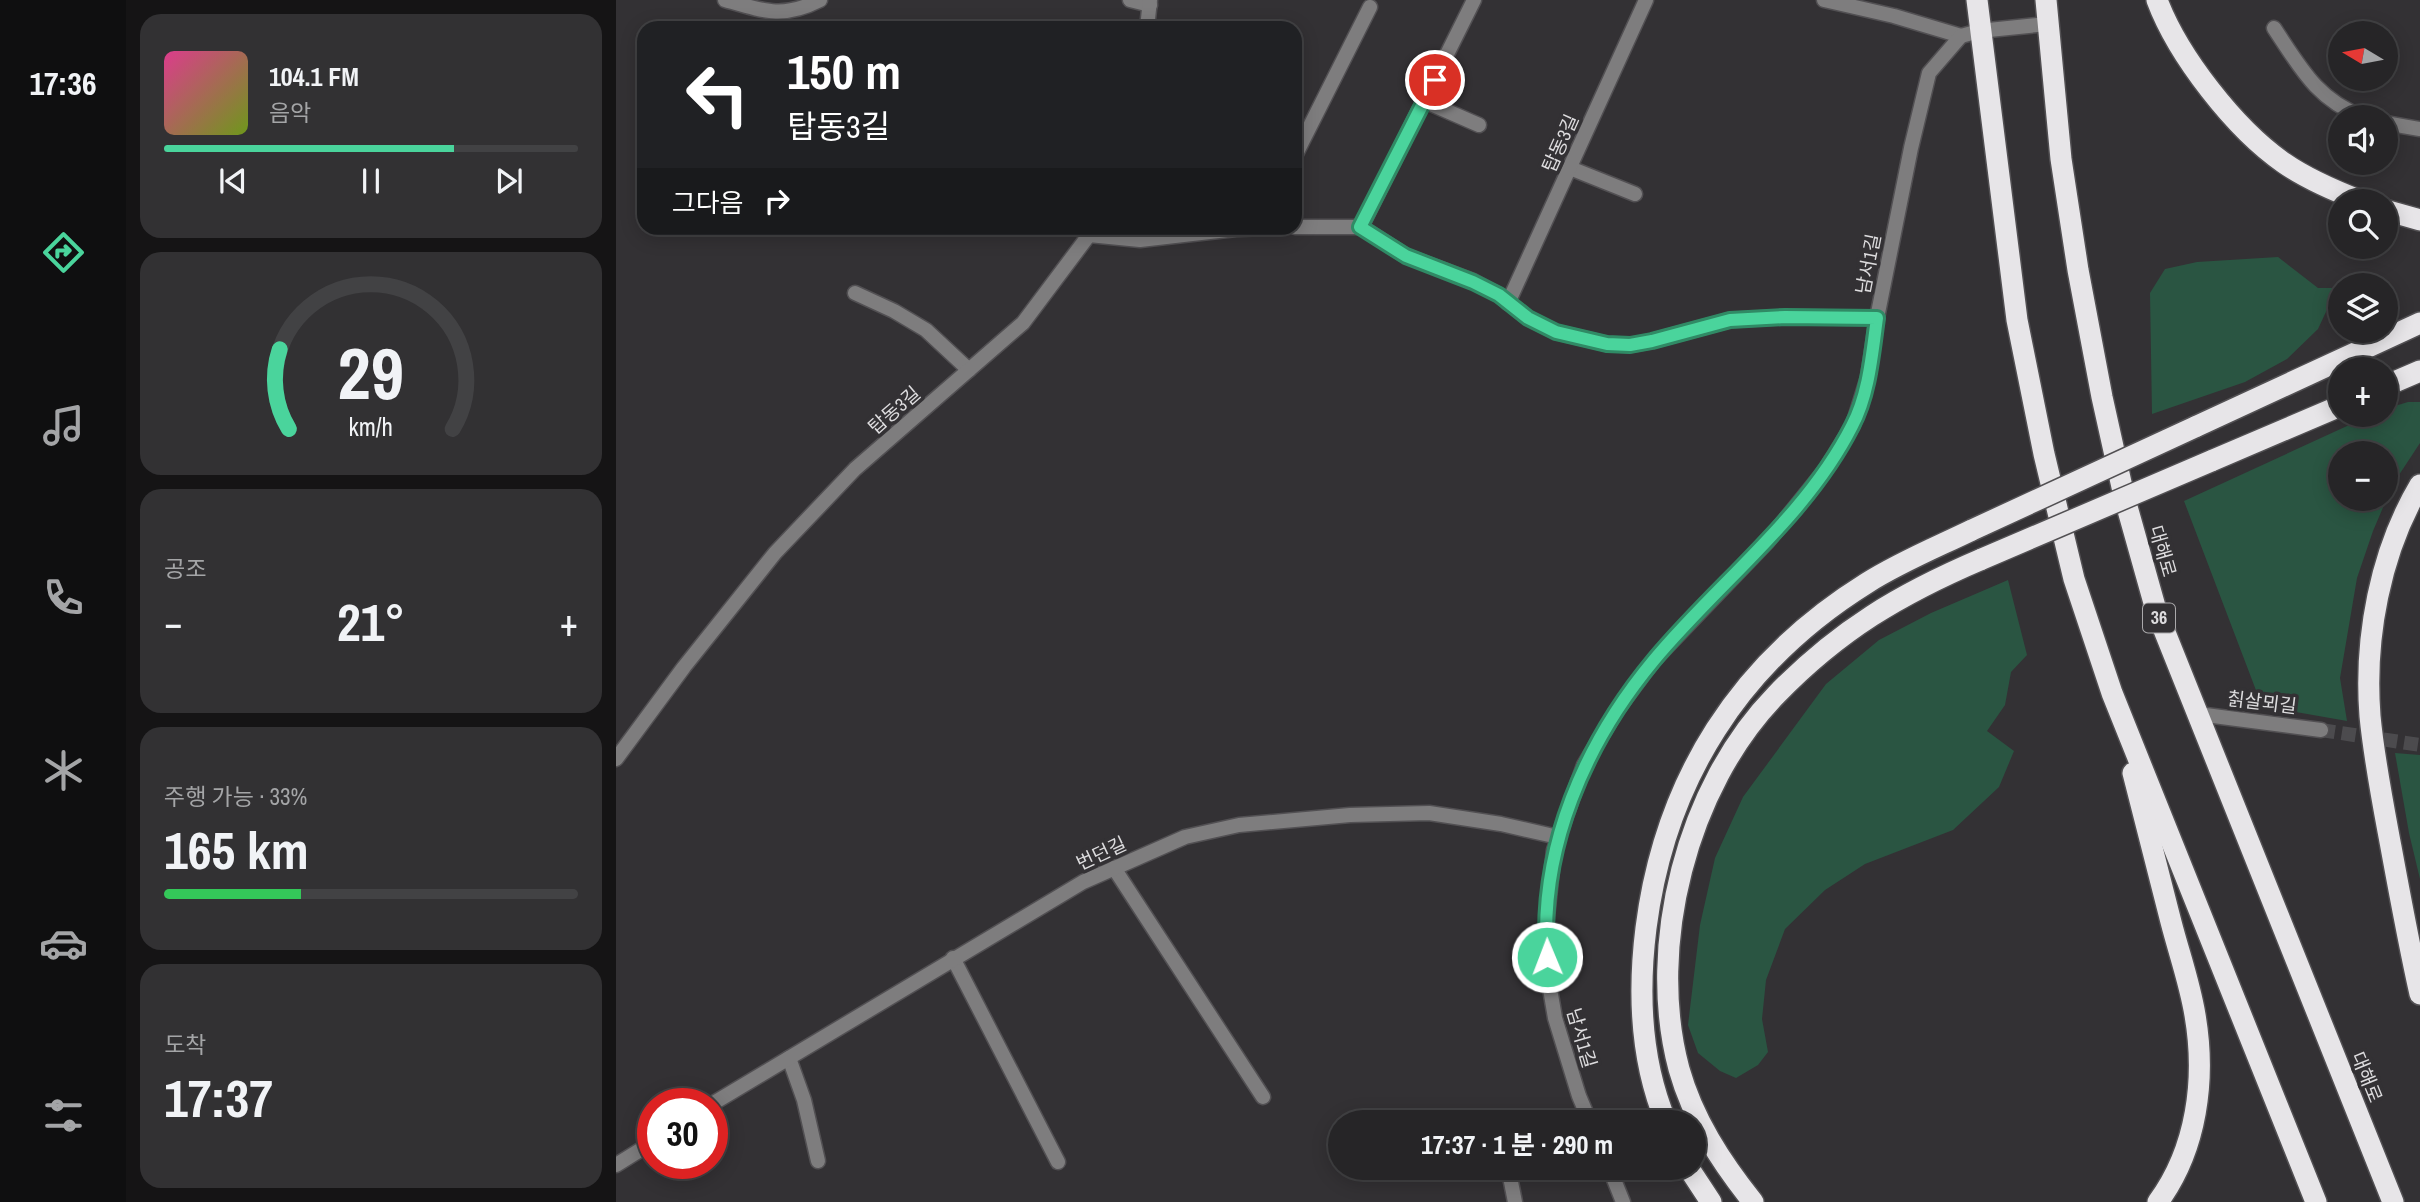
<!DOCTYPE html>
<html lang="ko">
<meta charset="utf-8">
<style>
:root{--surface:#262527;--page:#323133;--text:#f1f3f6;--muted:#a4a5a7;--line:#424244;--accent:#4ad49c}
body{margin:0;font-family:"Archivo Narrow","Noto Sans KR",sans-serif;background:var(--page);color:var(--text);height:100vh;display:flex;flex-direction:column;font-size:26px;white-space:nowrap}
*{box-sizing:border-box;margin:0}
p{font-size:23px;color:var(--muted)}
.icon{flex:none;width:38px;height:38px;fill:none;stroke:currentColor;stroke-width:2;stroke-linecap:round;stroke-linejoin:round}
.map{position:relative;flex:1;overflow:hidden}
.details{display:flex;flex-direction:column;gap:14px;padding:14px;background:#151415;width:490px}
.details>*{flex:none}
.top-card{position:absolute;left:21px;top:21px;width:665px;height:214px;border-radius:21px;box-shadow:0 4px 18px #0003,0 0 0 2px var(--line);background:#202124;color:#fff;overflow:hidden}
.needle{width:46px;rotate:280deg}
.buttons{position:absolute;left:1712px;top:21px;display:grid;gap:14px}
.buttons a{display:grid;place-items:center;width:70px;height:70px;border-radius:50%;background:var(--surface);box-shadow:0 4px 18px #0003,0 0 0 2px var(--line);font-size:35px}
.speed{position:absolute;left:21px;top:1088px;display:flex;gap:14px;font-size:35px;font-weight:700;text-align:center}
.speed>*{display:grid;place-content:center;width:91px;height:91px;border-radius:50%;background:var(--surface);box-shadow:0 4px 18px #0003,0 0 0 2px var(--line);line-height:1}
.speed .limit{border:10px solid #d22;background:#fff;color:#111}
.pin{position:absolute;display:grid;place-items:center;width:60px;height:60px;color:#fff;margin:-30px;border:4px solid #fff;border-radius:50%;box-shadow:0 2px 7px #0007}
.me{position:absolute;width:77px;margin:-38px;rotate:359deg;stroke-linejoin:round;filter:drop-shadow(0 0 5px #0008)}
.turn{display:flex;align-items:center;gap:24px;height:147px;padding:0 35px;font-size:32px}
.turn .icon{width:91px;height:91px;stroke-width:2.5}
.turn b{display:block;font-size:49px;line-height:60px}
.then{display:flex;align-items:center;height:66px;padding:0 35px;background:#0003;gap:14px;font-size:26px}
.big{font-size:52px;font-weight:700;line-height:1.1}
.details .card{flex:1;display:flex;flex-direction:column;justify-content:center;gap:10px;min-width:0;padding:0 24px;border-radius:21px;background:var(--page)}
.details .dial{align-items:center;gap:0}
.dial svg{height:182px;overflow:visible;fill:none;stroke:var(--line);stroke-width:7;stroke-linecap:round;text-anchor:middle}
.dial text{fill:var(--text);stroke:none}
.song{display:flex;align-items:center;gap:21px}
.cover{width:84px;height:84px;border-radius:10px;background:linear-gradient(135deg,hsl(330 70% 55%),hsl(80 70% 35%))}
.played{height:7px;border-radius:4px;background:linear-gradient(90deg,var(--accent) 70%,var(--line) 70%)}
.keys{display:flex;justify-content:space-around;direction:ltr}
.heat{display:flex;justify-content:space-between;align-items:center;font-size:38px;direction:ltr}
.charge{height:10px;border-radius:5px;background:linear-gradient(90deg,#34c759 33%,var(--line) 0)}
.trip{position:absolute;left:712px;top:1110px;width:378px;height:70px;border-radius:35px;background:var(--surface);box-shadow:0 4px 18px #0003,0 0 0 2px var(--line);font-weight:700;line-height:70px;text-align:center}
main{display:flex;flex:1;min-height:0}
.menu{display:flex;flex-direction:column;width:126px;justify-content:space-around;align-items:center;background:#0f0f10;color:var(--muted)}
.menu .icon{width:49px;height:49px}
.menu .on{color:var(--accent)}
.menu b{font-size:32px;color:var(--text)}
.map>svg:first-child{display:block}
.green{fill:#2a5542;fill-rule:evenodd}
.lines{fill:none;stroke-linecap:round;stroke-linejoin:round}
.street-tunnel{stroke:#4c4b4e;stroke-width:14;stroke-dasharray:14 7;stroke-linecap:butt}
.lane-casing{stroke:#525053;stroke-width:17}
.street-casing{stroke:#525053;stroke-width:17}
.highway-casing{stroke:#525053;stroke-width:24}
.lane{stroke:#7e7d7e;stroke-width:14}
.street{stroke:#7e7d7e;stroke-width:14}
.highway{stroke:#e7e5e8;stroke-width:21}
.highway-bridge-casing{stroke:#525053;stroke-width:24;stroke-linecap:butt}
.highway-bridge{stroke:#e7e5e8;stroke-width:21}
.route-casing{stroke:#308a65;stroke-width:18}
.route{stroke:#4ad49c;stroke-width:12}
.labels{text-anchor:middle;stroke-width:7;stroke-linejoin:round;paint-order:stroke}
.shield{fill:#333134;stroke:#aaa9ab;stroke-width:2}
.shield-label{font-size:18px;font-weight:bold;fill:#dddcde}
.street-label{font-size:19px;fill:#dddcde;stroke:#333134}
</style>
<main>
<nav class="menu">
<b>17:36</b>
<svg class="icon on" aria-label="directions" viewBox="0 0 24 24"><path d="M12 3l9 9-9 9-9-9zM9 14v-3h6M13 9l2 2-2 2"/></svg>
<svg class="icon" aria-label="music" viewBox="0 0 24 24"><path d="M9 18V5l10-2v13"/><circle cx="6" cy="18" r="3"/><circle cx="16" cy="16" r="3"/></svg>
<svg class="icon" aria-label="phone" viewBox="0 0 24 24"><path d="M5 4h4l2 5-3 2q2 4 5 5l2-3 5 2v4C11 20 4 13 5 4z"/></svg>
<svg class="icon" aria-label="climate" viewBox="0 0 24 24"><path d="M12 3v18M4 7l16 10M4 17L20 7"/></svg>
<svg class="icon" aria-label="car" viewBox="0 0 24 24"><path d="M5 17H2v-5l4-1 3-4h7l3 4 3 1v5h-3M9 17h6M6 11h13"/><circle cx="7" cy="17" r="2"/><circle cx="17" cy="17" r="2"/></svg>
<svg class="icon" aria-label="filters" viewBox="0 0 24 24"><path d="M4 7h16M4 17h16"/><circle cx="9" cy="7" r="2"/><circle cx="15" cy="17" r="2"/></svg>
</nav>
<section class="details">
<div class="card">
<div class="song"><i class="cover"></i><div><b>104.1 FM</b><p>음악</p></div></div>
<div class="played"></div>
<div class="keys"><svg class="icon" aria-label="previous" viewBox="0 0 24 24"><path d="M18 5L8 12l10 7zM5 5v14"/></svg><svg class="icon" aria-label="pause" viewBox="0 0 24 24"><path d="M8 5v14M16 5v14"/></svg><svg class="icon" aria-label="next" viewBox="0 0 24 24"><path d="M6 5l10 7-10 7zM19 5v14"/></svg></div>
</div>
<div class="card dial"><svg viewBox="0 0 100 80">
<path d="M14 69A42 42 0 1 1 86 69"/>
<path d="M14 69A42 42 0 0 1 10 34" stroke="#4ad49c"/>
<text x="50" y="56" font-size="32" font-weight="700">29</text>
<text x="50" y="72" font-size="11">km/h</text>
</svg></div>
<div class="card"><p>공조</p>
<div class="heat"><a>−</a><b class="big">21°</b><a>+</a></div>
</div>
<div class="card"><p>주행 가능 · 33%</p><b class="big">165 km</b><div class="charge"></div></div>
<div class="card"><p>도착</p><b class="big">17:37</b></div>
</section>
<div class="map">
<svg width="1804" height="1202" viewBox="0 0 1804 1202">
<rect width="100%" height="100%" fill="#333134"/>
<g class="green">
<path d="M1662 257 1702 288H1721L1702 329 1671 359 1629 382 1536 414 1534 293 1549 269 1581 262Z"/>
<path d="M1792 402H1804V443L1777 484 1757 531 1741 578 1724 678 1731 721 1646 706 1568 501 1755 415H1769V409ZM1724 453H1769V499H1724Z"/>
<path d="M1392 580 1411 655 1395 672 1389 705 1371 731 1398 751 1383 787 1337 830 1249 864 1209 890 1169 929 1150 980 1146 1019 1152 1052 1142 1065 1120 1078 1104 1071 1082 1053 1072 1025 1084 925 1099 858 1127 797 1210 684 1263 640 1315 613Z"/>
<path d="M1779 753 1804 755V879L1793 833Z"/>
</g>
<g class="lines">
<path class="street-tunnel" d="M1705 730 1804 745"/>
<g class="lane-casing">
<g id="lane">
<path d="M109 0C147 11 167 19 204 0"/>
<path d="M514 0 534 5"/>
<path d="M1208 0 1278 16 1345 36"/>
<path d="M531 28 534 0"/>
<path d="M1658 28C1684 67 1701 100 1747 117"/>
<path d="M808 101 863 125"/>
<path d="M1769 123 1804 129"/>
<path d="M679 156 754 7"/>
<path d="M954 168 1019 194"/>
<path d="M679 227H745L858 0"/>
<path d="M745 227 790 256 857 281 883 295 912 318 940 332 991 344 1015 345 1036 341 1114 320 1169 317 1261 318"/>
<path d="M239 293 278 311 310 330 353 370"/>
<path d="M892 303 1030 0"/>
<path d="M0 759 68 667 159 553 239 469 407 323 473 235 524 240 620 229 653 228"/>
<path d="M498 868 647 1097"/>
<path d="M337 958 442 1162"/>
<path d="M173 1058 188 1100 202 1161"/>
<path d="M96 1104 467 882 569 837 623 825 734 815 813 813 885 824 942 837"/>
<path d="M0 1165 37 1142"/>
<path d="M893 1172 899 1202"/>
</g>
</g>
<g class="street-casing">
<g id="street">
<path d="M1582 714 1705 730"/>
<path d="M974 1122 963 1096 939 1018 932 977 929 936 938 850 968 765 1001 710 1038 660 1152 541 1210 469 1237 425 1252 377 1261 318 1295 148 1313 73 1345 36 1363 31 1431 24"/>
<path d="M993 1167 1007 1202"/>
</g>
</g>
<g class="highway-casing">
<g id="highway">
<path d="M1361 0 1401 320 1428 454 1458 579 1496 693 1700 1202"/>
<path d="M1430 0 1445 159 1462 270 1486 397 1508 496 1540 610 1777 1202"/>
<path d="M1541 0C1562 56 1619 129 1668 163 1691 179 1719 191 1745 201"/>
<path d="M1769 210 1804 220"/>
<path d="M1769 386 1804 371"/>
<path d="M1579 427 1804 323"/>
<path d="M1595 461 1724 406"/>
<path d="M1804 485C1764 552 1748 638 1754 716 1758 759 1767 804 1775 847 1784 896 1793 945 1804 994"/>
<path d="M1517 773C1530 823 1542 872 1555 922 1563 953 1574 984 1579 1015 1590 1079 1581 1149 1542 1202"/>
<path d="M1050 1122C1025 1062 1022 992 1030 928 1049 779 1124 662 1251 583 1284 562 1321 547 1356 530"/>
<path d="M1072 1167 1095 1202"/>
<path d="M1137 1202C1105 1162 1077 1119 1063 1069 1030 946 1071 786 1160 695 1223 630 1284 594 1366 559"/>
</g>
</g>
<use href="#lane" class="lane"/>
<use href="#street" class="street"/>
<use href="#highway" class="highway"/>
<g class="highway-bridge-casing">
<g id="highway-bridge">
<path d="M1356 530 1579 427"/>
<path d="M1366 559 1595 461"/>
</g>
</g>
<use href="#highway-bridge" class="highway-bridge"/>
</g>
<g class="lines">
<g class="route-casing">
<path id="route" d="M819 80 744 227 790 256 857 282 883 295 912 318 940 332 991 344 1014 345 1036 341 1114 320 1169 317 1261 318C1256 354 1253 394 1236 426 1190 517 1102 583 1038 660 969 743 923 848 931 957"/>
</g>
<use href="#route" class="route"/>
</g>
<g class="labels">
<rect class="shield" x="1527" y="603.5" width="32" height="29" rx="5"/>
<g class="shield-label">
<text x="1543" y="624">36</text>
</g>
<g class="street-label">
<text transform="translate(944 143) rotate(-66)" y="7">탑동3길</text>
<text transform="translate(1252 264) rotate(-79)" y="7">남서1길</text>
<text transform="translate(278 410) rotate(-41)" y="7">탑동3길</text>
<text transform="translate(1547 551) rotate(74)" y="7">대해로</text>
<text transform="translate(1646 702) rotate(7)" y="7">칡살뫼길</text>
<text transform="translate(485 853) rotate(-25)" y="7">번던길</text>
<text transform="translate(966 1038) rotate(74)" y="7">남서1길</text>
<text transform="translate(1751 1077) rotate(68)" y="7">대해로</text>
</g>
</g>
</svg>
<div class="buttons">
<a><svg class="needle" viewBox="-14 -14 28 28"><path d="M0-13l5 13h-10z" fill="#e53935"/><path d="M0 13l5-13h-10z" fill="#a4a5a7"/></svg></a>
<a><svg class="icon" aria-label="sound" viewBox="0 0 24 24"><path d="M4 9h4l5-4v14l-5-4H4zM17 9q2 3 0 6"/></svg></a>
<a><svg class="icon" aria-label="search" viewBox="0 0 24 24"><circle cx="10" cy="10" r="6"/><path d="M15 15l6 6"/></svg></a>
<a><svg class="icon" aria-label="layers" viewBox="0 0 24 24"><path d="M12 4l9 5-9 5-9-5zM3 14l9 5 9-5"/></svg></a>
<a>+</a>
<a>−</a>
</div>
<div class="speed"><div class="limit">30</div></div>
<div class="pin" style="left:819px;top:80px;background:#d93025"><svg class="icon" aria-label="arrive" viewBox="0 0 24 24"><path d="M6 21V4h12l-3 4 3 4H6"/></svg></div>
<svg class="me" style="left:931px;top:957px" viewBox="-20 -20 40 40"><circle r="17" fill="#4ad49c" stroke="#fff" stroke-width="3"/><path d="M0-11L8 9 0 5-8 9z" fill="#fff"/></svg>
<div class="trip">17:37 · 1 분 · 290 m</div>
<div class="top-card">
<div class="turn"><svg class="icon" aria-label="left" viewBox="0 0 24 24"><path d="M17 20v-9H6M10 6l-5 5 5 5"/></svg><div><b>150 m</b>탑동3길</div></div>
<div class="then">그다음<svg class="icon" aria-label="right" viewBox="0 0 24 24"><path d="M7 20v-9h11M14 6l5 5-5 5"/></svg></div>
</div>
</div>
</main>
